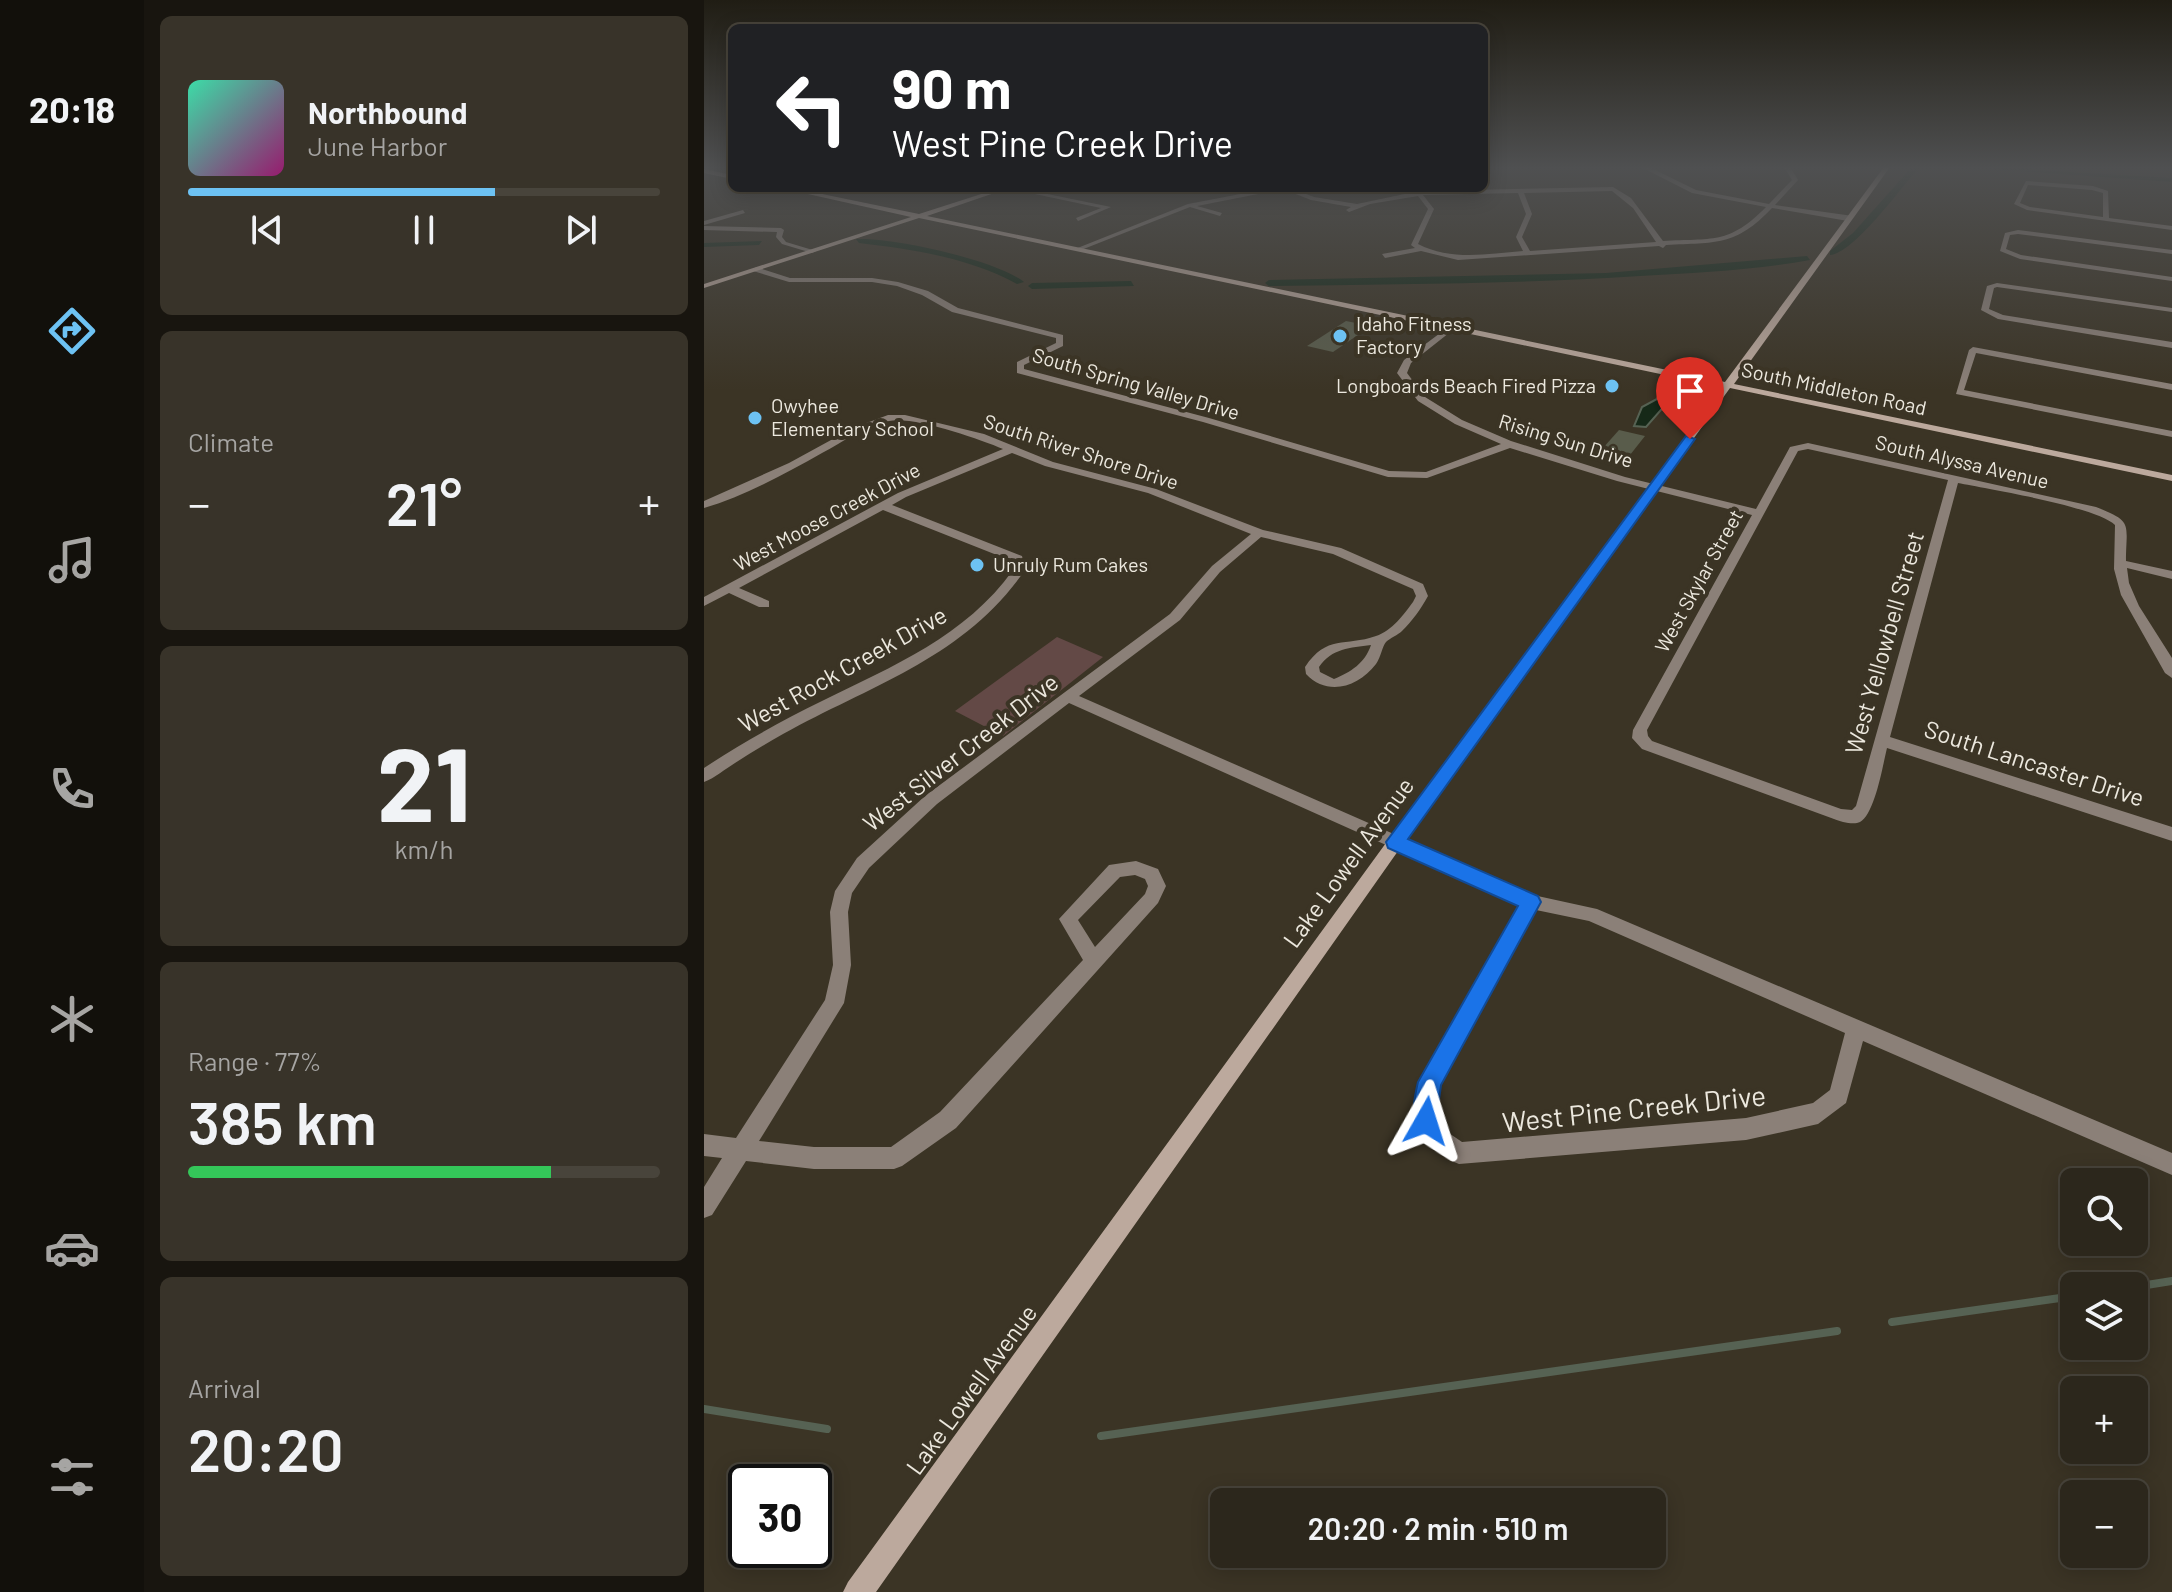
<!DOCTYPE html>
<meta charset="utf-8">
<style>
:root{--surface:#2c271c;--page:#383329;--text:#f1f3f6;--muted:#a6a5a3;--line:#48443b;--accent:#6dc2f3}
body{margin:0;font-family:Barlow,sans-serif;background:var(--page);color:var(--text);height:100vh;display:flex;flex-direction:column;font-size:30px;white-space:nowrap}
*{box-sizing:border-box;margin:0}
p{font-size:26px;color:var(--muted)}
.icon{flex:none;width:44px;height:44px;fill:none;stroke:currentColor;stroke-width:2;stroke-linecap:round;stroke-linejoin:round}
.map{position:relative;flex:1;overflow:hidden}
.drawer{display:flex;flex-direction:column;gap:16px;padding:16px;background:#18150f;width:560px}
.drawer>*{flex:none}
.hud{position:absolute;left:24px;top:24px;width:760px;height:168px;border-radius:12px;box-shadow:0 4px 20px #0003,0 0 0 2px var(--line);background:#202124;color:#fff;overflow:hidden}
.fabs{position:absolute;left:1356px;top:1168px;display:grid;gap:16px}
.fabs a{display:grid;place-items:center;width:88px;height:88px;border-radius:12px;background:var(--surface);box-shadow:0 4px 20px #0003,0 0 0 2px var(--line);font-size:40px}
.speed{position:absolute;left:24px;top:1464px;display:flex;gap:16px;font-size:40px;font-weight:700;text-align:center}
.speed>*{display:grid;place-content:center;width:104px;height:104px;border-radius:50%;background:var(--surface);box-shadow:0 4px 20px #0003,0 0 0 2px var(--line);line-height:1}
.speed .limit{border:4px solid #111;border-radius:12px;background:#fff;color:#111}
.pin{position:absolute;display:grid;place-items:center;width:68px;height:68px;color:#fff;margin:-82px -34px;border-radius:50% 50% 50% 0;rotate:-45deg;box-shadow:0 0 8px #0007}
.pin .icon{rotate:45deg}
.me{position:absolute;width:88px;margin:-44px;rotate:6deg;stroke-linejoin:round;filter:drop-shadow(0 0 6px #0008)}
.turn{display:flex;align-items:center;gap:28px;height:168px;padding:0 32px;font-size:36px}
.turn .icon{width:104px;height:104px;stroke-width:2.5}
.turn b{display:block;font-size:56px;line-height:68px}
.big{font-size:60px;font-weight:600;line-height:1.1}
.drawer .card{flex:1;display:flex;flex-direction:column;justify-content:center;gap:12px;min-width:0;padding:0 28px;border-radius:12px;background:var(--page)}
.drawer .dial{align-items:center;gap:0}
.dial b{font-size:104px;line-height:1}
.song{display:flex;align-items:center;gap:24px}
.cover{width:96px;height:96px;border-radius:12px;background:linear-gradient(135deg,hsl(160 70% 55%),hsl(320 70% 35%))}
.played{height:8px;border-radius:4px;background:linear-gradient(90deg,var(--accent) 65%,var(--line) 65%)}
.keys{display:flex;justify-content:space-around;direction:ltr}
.heat{display:flex;justify-content:space-between;align-items:center;font-size:44px;direction:ltr}
.charge{height:12px;border-radius:6px;background:linear-gradient(90deg,#34c759 77%,var(--line) 0)}
.trip{position:absolute;left:506px;top:1488px;width:456px;height:80px;border-radius:12px;background:var(--surface);box-shadow:0 4px 20px #0003,0 0 0 2px var(--line);font-weight:600;line-height:80px;text-align:center}
main{display:flex;flex:1;min-height:0}
.tab-bar{display:flex;flex-direction:column;width:144px;justify-content:space-around;align-items:center;background:#12100b;color:var(--muted)}
.tab-bar .icon{width:56px;height:56px}
.tab-bar .selected{color:var(--accent)}
.tab-bar b{font-size:36px;color:var(--text)}
.map>svg:first-child{display:block}
.green{fill:#634946}
.water{fill:#162918;stroke:#566253;stroke-width:2}
.lines{fill:none;stroke-linecap:round;stroke-linejoin:round}
.stream{stroke:#566253;stroke-width:8}
.canal{fill:#162918;fill-rule:evenodd}
.building{fill:#595c4b}
.street{fill:#8b8078;fill-rule:evenodd}
.secondary{fill:#bca99d;fill-rule:evenodd}
.route{fill:#1a73e8;stroke:#114b97;stroke-width:2}
.poi-dot{fill:#6dc2f3;stroke:#3b3425;stroke-width:3}
.labels{text-anchor:middle;stroke-width:8;stroke-linejoin:round;paint-order:stroke}
.far-poi-label{font-size:20px;fill:#ece8de;stroke:#3b3425;text-anchor:start}
.far-street-label{font-size:20px;fill:#ece8de;stroke:#3b3425}
.street-label{font-size:24px;fill:#ece8de;stroke:#3b3425}
.near-street-label{font-size:28px;fill:#ece8de;stroke:#3b3425}
</style>
<main>
<nav class="tab-bar">
<b>20:18</b>
<svg class="icon selected" aria-label="directions" viewBox="0 0 24 24"><path d="M12 3l9 9-9 9-9-9zM9 14v-3h6M13 9l2 2-2 2"/></svg>
<svg class="icon" aria-label="music" viewBox="0 0 24 24"><path d="M9 18V5l10-2v13"/><circle cx="6" cy="18" r="3"/><circle cx="16" cy="16" r="3"/></svg>
<svg class="icon" aria-label="phone" viewBox="0 0 24 24"><path d="M5 4h4l2 5-3 2q2 4 5 5l2-3 5 2v4C11 20 4 13 5 4z"/></svg>
<svg class="icon" aria-label="climate" viewBox="0 0 24 24"><path d="M12 3v18M4 7l16 10M4 17L20 7"/></svg>
<svg class="icon" aria-label="car" viewBox="0 0 24 24"><path d="M5 17H2v-5l4-1 3-4h7l3 4 3 1v5h-3M9 17h6M6 11h13"/><circle cx="7" cy="17" r="2"/><circle cx="17" cy="17" r="2"/></svg>
<svg class="icon" aria-label="filters" viewBox="0 0 24 24"><path d="M4 7h16M4 17h16"/><circle cx="9" cy="7" r="2"/><circle cx="15" cy="17" r="2"/></svg>
</nav>
<section class="drawer">
<div class="card">
<div class="song"><i class="cover"></i><div><b>Northbound</b><p>June Harbor</p></div></div>
<div class="played"></div>
<div class="keys"><svg class="icon" aria-label="previous" viewBox="0 0 24 24"><path d="M18 5L8 12l10 7zM5 5v14"/></svg><svg class="icon" aria-label="pause" viewBox="0 0 24 24"><path d="M8 5v14M16 5v14"/></svg><svg class="icon" aria-label="next" viewBox="0 0 24 24"><path d="M6 5l10 7-10 7zM19 5v14"/></svg></div>
</div>
<div class="card"><p>Climate</p>
<div class="heat"><a>−</a><b class="big">21°</b><a>+</a></div>
</div>
<div class="card dial"><b>21</b><p>km/h</p></div>
<div class="card"><p>Range · 77%</p><b class="big">385 km</b><div class="charge"></div></div>
<div class="card"><p>Arrival</p><b class="big">20:20</b></div>
</section>
<div class="map">
<svg width="1468" height="1592" viewBox="0 0 1468 1592">
<rect width="100%" height="100%" fill="#3b3425"/>
<path class="green" d="M353 637 399 657 299 736 251 711Z"/>
<path class="water" d="M965 390 971 394 942 427 930 426 938 407 953 399 957 391Z"/>
<g class="lines">
<g class="stream">
<path d="M1430 1287 1468 1281"/>
<path d="M1188 1322 1370 1296"/>
<path d="M0 1409 123 1429"/>
<path d="M397 1436 1133 1331"/>
</g>
<g class="canal">
<path d="M1208 167H1221L1213 170C1196 189 1150 253 1126 255V251L1149 233Z"/>
<path d="M1284 167 1468 178V182L1287 169Z"/>
<path d="M152 239C189 237 292 260 320 282L313 284C266 258 208 249 155 243Z"/>
<path d="M58 241 55 245 0 247V243Z"/>
<path d="M1103 256 1106 260C1050 270 993 273 936 276 813 284 689 284 565 286L561 283 565 280 902 273Z"/>
<path d="M427 281 430 286 328 289 324 286 328 283Z"/>
</g>
</g>
<g class="building">
<path d="M642 321 667 326 629 352 603 346Z"/>
<path d="M915 430 941 436 926 455 899 448Z"/>
</g>
<g class="lines">
<g class="street">
<path d="M937 167H945L992 190 1065 204 1088 180 1080 167H1086L1094 180 1071 205 1149 216 1144 221 1068 208C1031 247 1012 242 962 245L959 248 955 246 754 260 717 251 681 258 678 254 711 248 707 245 724 209 714 196 666 204 645 212 642 210 647 207 607 200 579 189 493 206 518 213 516 216 486 207 377 250 371 249 484 204 568 188H586L610 197 653 204 715 191 909 187 927 198 959 241C1008 238 1025 245 1062 207L988 193ZM908 191 929 208 952 242 826 251 818 237 828 214 820 193ZM814 193 822 214 812 237 819 251C783 254 747 261 714 244L730 209 719 195Z"/>
<path d="M1322 181 1389 186 1404 191 1405 218 1468 226V230L1323 210 1310 204ZM1324 185 1388 190 1399 193V217L1326 207 1316 203Z"/>
<path d="M302 188H314L407 207 374 221 372 218 397 208Z"/>
<path d="M39 210 41 213 0 225V221Z"/>
<path d="M0 226 77 228 80 230 78 237 82 242 112 251 108 253 78 244 72 237 73 232 0 230Z"/>
<path d="M1314 230 1468 250V254L1314 234 1306 235 1302 249 1317 255 1468 277V281L1316 259 1296 251 1301 233Z"/>
<path d="M52 267 86 278H168L194 282 224 291 254 308 359 335V346L320 365V369L505 418 685 471 722 472 797 444 751 424 714 401 693 373 700 360 747 325 750 329 707 363 703 373 721 397 758 420 807 441 921 477 1052 509 1086 447 1104 443 1392 507C1430 522 1422 523 1422 561L1468 571V579L1423 568 1425 583 1435 606 1468 658V678L1461 673 1417 595 1410 569 1411 525C1393 507 1285 489 1254 483L1186 737 1468 827V841L1183 748C1179 764 1171 814 1156 822 1150 825 1137 822 1130 819L938 749 928 738 929 730 1048 515 913 481 806 448 723 478 684 477 499 422 313 373V362L352 343V338L248 312 218 295 193 286 168 282H85L49 271ZM1104 449 1244 480 1152 806 1148 810 1137 809 948 741 944 736 943 730 1094 451Z"/>
<path d="M1293 283 1468 308V312L1293 287 1290 288 1285 309 1299 315 1468 342V348L1294 319 1277 310 1283 286Z"/>
<path d="M1269 347 1468 384V390L1272 353 1260 390 1468 431V437L1252 394 1265 350Z"/>
<path d="M184 415H201L280 434 349 462 452 489 559 530 637 548 719 584 724 596C717 609 708 621 698 631 694 635 686 638 682 642 678 647 677 657 672 664 654 687 624 697 602 674L601 667C623 634 641 647 672 636 688 631 700 614 709 602L712 596 709 589 629 554 557 537 516 572 476 620 375 696 829 895 893 909 1468 1153V1175L1159 1041 1142 1103 1114 1124 1042 1140 755 1164C716 1148 706 1122 716 1082L816 905 365 703 233 804 165 868 148 893 144 912 147 965 140 1003 55 1141 110 1147H187L236 1112 379 960 355 919 405 865 432 861 454 869 462 886 454 903 252 1128 198 1166 190 1169H110L42 1161 8 1215 0 1218V1187L18 1158 0 1156V1134L32 1138 121 1000 129 965 126 912 131 891 153 858 221 796 466 614 508 566 547 534 444 493 341 466 308 453 202 497 188 505 318 556 321 570C260 658 169 684 79 734 63 743 47 753 31 763 21 769 11 778 0 782V768C38 743 77 721 118 701 189 666 262 636 309 570L308 561 179 510 35 588 65 601V607H55L25 593 0 606V597L194 493 299 449C275 439 210 416 185 421 162 425 139 442 118 453 81 474 40 496 0 508V501L85 463 149 428ZM667 645C661 663 647 672 630 679L616 672 615 667C628 648 646 648 667 645ZM431 875 441 879 444 886 441 894 391 947 374 920 416 877ZM832 910 885 921 1141 1033 1126 1090 1109 1103 1042 1118 758 1142 736 1127 732 1104 736 1085Z"/>
</g>
<g class="secondary">
<path d="M1180 167H1186L1030 384 1468 475V481L1026 388 756 763 172 1592H139L144 1582 746 755 1018 387 215 218 0 288V284L207 217 77 188H89L215 214 296 188H305L223 216 1021 382Z"/>
<path d="M0 169 28 175V179L0 173Z"/>
</g>
</g>
<linearGradient id="sky" x2="0" y2="1"><stop stop-color="#201d14"/><stop offset="0.43" stop-color="#4f5051"/><stop offset="1" stop-color="#4f5051" stop-opacity="0"/></linearGradient>
<rect width="1468" height="390" fill="url(#sky)"/>
<path class="route" d="M982 436 991 439 704 839 834 896 837 902 737 1085 731 1129 722 1133 714 1129C707 1113 710 1099 714 1082L814 906 684 848 682 842Z"/>
<g class="poi-dot">
<circle cx="636" cy="336" r="8"/>
<circle cx="908" cy="386" r="8"/>
<circle cx="51" cy="418" r="8"/>
<circle cx="273" cy="565" r="8"/>
</g>
<g class="labels">
<g class="far-poi-label">
<text x="652" y="331">Idaho Fitness<tspan x="652" dy="23">Factory</tspan></text>
<text x="892" y="393" text-anchor="end">Longboards Beach Fired Pizza</text>
<text x="67" y="413">Owyhee<tspan x="67" dy="23">Elementary School</tspan></text>
<text x="289" y="572">Unruly Rum Cakes</text>
</g>
<g class="far-street-label">
<text transform="translate(432 384) rotate(16)" y="7">South Spring Valley Drive</text>
<text transform="translate(1130 389) rotate(12)" y="7">South Middleton Road</text>
<text transform="translate(862 441) rotate(17)" y="7">Rising Sun Drive</text>
<text transform="translate(377 452) rotate(18)" y="7">South River Shore Drive</text>
<text transform="translate(1258 462) rotate(13)" y="7">South Alyssa Avenue</text>
<text transform="translate(123 517) rotate(-28)" y="7">West Moose Creek Drive</text>
<text transform="translate(995 581) rotate(-61)" y="7">West Skylar Street</text>
</g>
<g class="street-label">
<text transform="translate(1181 643) rotate(-74)" y="8">West Yellowbell Street</text>
<text transform="translate(139 670) rotate(-29)" y="8">West Rock Creek Drive</text>
<text transform="translate(257 753) rotate(-38)" y="8">West Silver Creek Drive</text>
<text transform="translate(1330 764) rotate(18)" y="8">South Lancaster Drive</text>
<text transform="translate(645 863) rotate(-54)" y="8">Lake Lowell Avenue</text>
<text transform="translate(268 1390) rotate(-54)" y="8">Lake Lowell Avenue</text>
</g>
<g class="near-street-label">
<text transform="translate(930 1109) rotate(-6)" y="10">West Pine Creek Drive</text>
</g>
</g>
</svg>
<div class="fabs">
<a><svg class="icon" aria-label="search" viewBox="0 0 24 24"><circle cx="10" cy="10" r="6"/><path d="M15 15l6 6"/></svg></a>
<a><svg class="icon" aria-label="layers" viewBox="0 0 24 24"><path d="M12 4l9 5-9 5-9-5zM3 14l9 5 9-5"/></svg></a>
<a>+</a>
<a>−</a>
</div>
<div class="speed"><div class="limit">30</div></div>
<div class="pin" style="left:986px;top:439px;background:#d93025"><svg class="icon" aria-label="arrive" viewBox="0 0 24 24"><path d="M6 21V4h12l-3 4 3 4H6"/></svg></div>
<svg class="me" style="left:722px;top:1121px" viewBox="-20 -20 40 40"><path d="M0-17L14 15 0 8-14 15z" fill="#1a73e8" stroke="#fff" stroke-width="4"/></svg>
<div class="trip">20:20 · 2 min · 510 m</div>
<div class="hud">
<div class="turn"><svg class="icon" aria-label="left" viewBox="0 0 24 24"><path d="M17 20v-9H6M10 6l-5 5 5 5"/></svg><div><b>90 m</b>West Pine Creek Drive</div></div>
</div>
</div>
</main>
